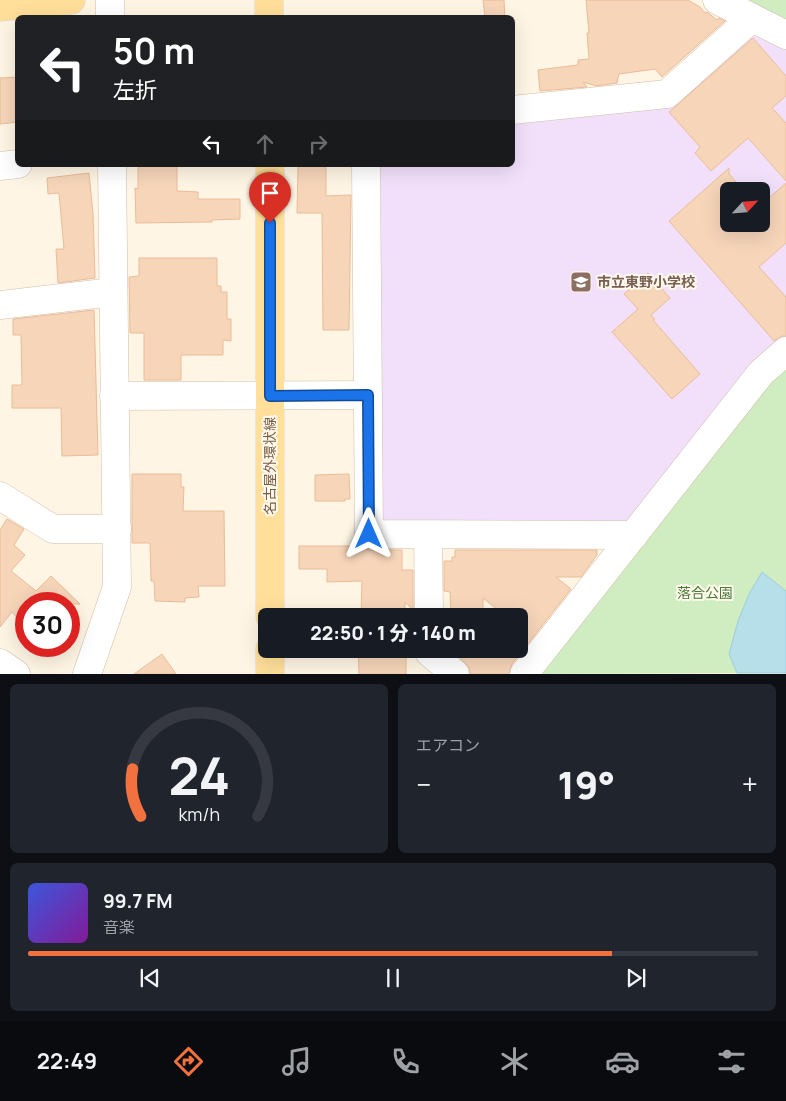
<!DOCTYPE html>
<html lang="ja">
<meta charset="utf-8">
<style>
:root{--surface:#171b24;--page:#20242c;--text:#f1f3f6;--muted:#9ea1a6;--line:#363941;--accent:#f2713e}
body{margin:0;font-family:Manrope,"Noto Sans JP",sans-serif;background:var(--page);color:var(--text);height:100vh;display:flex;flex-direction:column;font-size:19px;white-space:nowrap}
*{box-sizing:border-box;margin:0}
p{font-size:16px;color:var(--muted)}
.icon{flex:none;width:28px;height:28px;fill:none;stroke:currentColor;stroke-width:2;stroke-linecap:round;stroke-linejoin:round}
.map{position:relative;height:674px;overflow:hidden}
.panel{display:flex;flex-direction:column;gap:10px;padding:10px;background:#0d0f14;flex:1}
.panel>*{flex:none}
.guide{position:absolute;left:15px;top:15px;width:500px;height:152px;border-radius:8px;box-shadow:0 5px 20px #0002;background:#202124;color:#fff;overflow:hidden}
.needle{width:32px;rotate:64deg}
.buttons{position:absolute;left:720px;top:182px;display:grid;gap:10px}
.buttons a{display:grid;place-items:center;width:50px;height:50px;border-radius:8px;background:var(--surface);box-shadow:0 5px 20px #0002;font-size:25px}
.speed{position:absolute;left:15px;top:592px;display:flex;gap:10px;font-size:25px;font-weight:700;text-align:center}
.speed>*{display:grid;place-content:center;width:65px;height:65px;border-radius:50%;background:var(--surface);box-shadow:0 5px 20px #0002;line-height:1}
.speed .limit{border:8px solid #d22;background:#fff;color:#111}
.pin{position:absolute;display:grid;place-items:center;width:42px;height:42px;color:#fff;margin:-51px -21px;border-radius:50% 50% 50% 0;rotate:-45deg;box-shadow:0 0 5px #0007}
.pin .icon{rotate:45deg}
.me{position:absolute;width:55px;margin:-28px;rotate:0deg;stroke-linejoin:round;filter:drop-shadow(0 0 4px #0008)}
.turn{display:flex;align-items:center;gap:18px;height:105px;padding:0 15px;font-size:22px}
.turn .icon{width:65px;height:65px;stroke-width:2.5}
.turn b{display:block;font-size:35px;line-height:42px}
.lanes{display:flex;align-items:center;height:48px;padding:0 15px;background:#0003;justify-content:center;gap:25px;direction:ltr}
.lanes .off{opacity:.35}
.big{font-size:38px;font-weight:800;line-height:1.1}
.panel .card{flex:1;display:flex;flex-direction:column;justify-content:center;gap:8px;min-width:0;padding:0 18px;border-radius:8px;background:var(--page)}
.panel .dial{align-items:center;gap:0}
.dial svg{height:130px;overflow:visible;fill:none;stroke:var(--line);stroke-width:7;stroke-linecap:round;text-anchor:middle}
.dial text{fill:var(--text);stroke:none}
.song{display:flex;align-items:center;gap:15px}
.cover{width:60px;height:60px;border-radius:8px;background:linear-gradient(135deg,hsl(230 70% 55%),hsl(290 70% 35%))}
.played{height:5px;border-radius:2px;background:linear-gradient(90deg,var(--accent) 80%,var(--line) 80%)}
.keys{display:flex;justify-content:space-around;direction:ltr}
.heat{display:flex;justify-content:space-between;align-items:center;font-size:28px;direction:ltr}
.panel .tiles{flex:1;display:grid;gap:10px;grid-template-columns:1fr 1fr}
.card:last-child{grid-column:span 2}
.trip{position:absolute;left:258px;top:608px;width:270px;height:50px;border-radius:8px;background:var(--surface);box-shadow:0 5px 20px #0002;font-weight:800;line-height:50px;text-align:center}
.tabs{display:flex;height:80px;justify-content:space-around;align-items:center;background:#090b0e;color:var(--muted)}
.tabs .icon{width:35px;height:35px}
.tabs .current{color:var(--accent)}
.tabs b{font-size:22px;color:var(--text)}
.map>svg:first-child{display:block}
.education{fill:#f2e0fb;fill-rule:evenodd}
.green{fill:#d0edc1}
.water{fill:#b6dfea;stroke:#9ccfdc}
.building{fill:#f6d5b9;stroke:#eabc98}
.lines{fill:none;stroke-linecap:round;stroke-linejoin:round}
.minor-casing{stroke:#d1bda9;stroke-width:29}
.major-casing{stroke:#dcd5cf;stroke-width:29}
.minor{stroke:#fff;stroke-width:28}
.major{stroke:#ffdf9a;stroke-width:28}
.route-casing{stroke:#114b97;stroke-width:12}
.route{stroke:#1a73e8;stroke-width:9}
.labels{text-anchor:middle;stroke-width:4;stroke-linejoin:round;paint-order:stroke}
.education-label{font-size:14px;font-weight:bold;fill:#785e54;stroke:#fff9ec;text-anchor:start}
.street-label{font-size:14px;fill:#795c47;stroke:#fff9ec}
.park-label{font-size:14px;fill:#4a7a3b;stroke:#fff9ec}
</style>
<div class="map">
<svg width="786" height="674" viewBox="0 0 786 674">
<rect width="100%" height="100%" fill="#fef5e4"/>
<path class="education" d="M754 31 786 42V341L625 524 383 526 376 520 375 165H512L513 119 672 103ZM729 191H761V224H729Z"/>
<g class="green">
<path d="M733 0H786V27Z"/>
<path d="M786 366V673L541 674 760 389Z"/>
</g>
<path class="water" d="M762 572 786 591V673H737L729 654 738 621 749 594Z"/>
<g class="building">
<path d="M483 0H504L505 18H485Z"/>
<path d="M586 0H688L700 7 705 13 707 12 717 20 719 18 725 21 662 77 655 69 619 74 617 83 596 86 583 82 587 87 540 91 538 70 578 65V60L589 59 587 33H589Z"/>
<path d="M753 38 786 76V96L772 108 786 123V181L748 138 711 171 695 153 700 147 669 112Z"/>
<path d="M18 77V122L0 124V78Z"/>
<path d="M138 165H177V191L198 192V199H240V219L212 220V222L136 223 135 188 138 189Z"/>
<path d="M298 165H326V196L351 195 349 330H323L322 213H297Z"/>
<path d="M729 168V174L744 191H729V224H761V205L786 183V243L759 267 786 297V336H782L774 341 669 221Z"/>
<path d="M89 173 93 214 95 278 58 283 56 249H64L59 193 48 194 47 178Z"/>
<path d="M139 258H217V286H221V292H227V319H231V341L223 340V355H181V380H144V333H130L129 277 139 276Z"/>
<path d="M648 273 670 298 651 315 655 319 653 320 700 374 672 399 612 332 638 309 624 294Z"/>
<path d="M94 310 98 455 62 456 61 408H12V385H22L21 335H13V319Z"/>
<path d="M132 474H181V487H184L183 511H224L225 586H198L199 597 185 598V602L155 601 154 581H151L150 543H132Z"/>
<path d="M349 474 350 499H345V501H315V475Z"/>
<path d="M7 519 24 529 14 545 25 555 11 571 36 591 51 576 80 604H26V628L12 612 0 627V530Z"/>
<path d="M299 546H360L369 550H402V570H413V610L405 602V616H361L362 581 327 582V569H299Z"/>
<path d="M455 550H597V555L581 577H556L571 589 512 664 509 674H470L469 668 459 657 467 649H519V616H505L483 598V616H451L450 592 444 591V561H452V557H455Z"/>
<path d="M358 649H406V674H359Z"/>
<path d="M162 654 176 674H134Z"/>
</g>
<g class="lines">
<g class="minor-casing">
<g id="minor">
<path d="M110 0V18"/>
<path d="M717 0 786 35"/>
<path d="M512 110 667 94 752 18"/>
<path d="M366 165 369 534 634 535"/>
<path d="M0 166 18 164"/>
<path d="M0 305 113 292"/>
<path d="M114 396 368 395"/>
<path d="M0 496 53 529H117"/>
<path d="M428 536 429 616"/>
<path d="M429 649V652L455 674"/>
<path d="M0 663 16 674"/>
<path d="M87 674 117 587 112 165"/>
<path d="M524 674 761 373 786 351"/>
</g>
</g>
<g class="major-casing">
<g id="major">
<path d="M269 0V18"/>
<path d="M0 7 71 0"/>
<path d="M270 165V616"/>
<path d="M270 674V649"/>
</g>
</g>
<use href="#minor" class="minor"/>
<use href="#major" class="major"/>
</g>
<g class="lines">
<g class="route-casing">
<path id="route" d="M270 223V396L368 395 369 534"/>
</g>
<use href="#route" class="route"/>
</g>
<defs>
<g id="school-square" transform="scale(1.125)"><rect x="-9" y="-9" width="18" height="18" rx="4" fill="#8d6e63" stroke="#fff9ec"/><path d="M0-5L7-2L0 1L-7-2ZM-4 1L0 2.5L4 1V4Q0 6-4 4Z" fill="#fff"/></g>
</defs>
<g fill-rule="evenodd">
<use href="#school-square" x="581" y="282"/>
</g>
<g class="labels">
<g class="education-label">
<text x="597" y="287">市立東野小学校</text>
</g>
<g class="street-label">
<text transform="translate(270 466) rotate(-90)" y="5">名古屋外環状線</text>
</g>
<g class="park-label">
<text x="705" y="598">落合公園</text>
</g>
</g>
</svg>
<div class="buttons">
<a><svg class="needle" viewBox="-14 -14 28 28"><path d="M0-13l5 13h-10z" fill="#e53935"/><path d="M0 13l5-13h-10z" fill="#9ea1a6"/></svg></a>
</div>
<div class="speed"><div class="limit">30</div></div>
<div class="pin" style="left:270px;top:223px;background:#d93025"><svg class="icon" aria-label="arrive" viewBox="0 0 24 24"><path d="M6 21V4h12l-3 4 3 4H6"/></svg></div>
<svg class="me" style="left:369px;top:534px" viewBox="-20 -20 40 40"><path d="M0-17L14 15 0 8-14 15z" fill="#1a73e8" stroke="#fff" stroke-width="4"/></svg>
<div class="trip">22:50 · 1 分 · 140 m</div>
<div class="guide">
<div class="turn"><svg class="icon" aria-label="left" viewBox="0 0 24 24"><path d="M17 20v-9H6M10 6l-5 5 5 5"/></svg><div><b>50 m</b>左折</div></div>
<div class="lanes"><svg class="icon" aria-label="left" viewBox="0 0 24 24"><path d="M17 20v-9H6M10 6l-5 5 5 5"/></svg><svg class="icon off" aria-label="ahead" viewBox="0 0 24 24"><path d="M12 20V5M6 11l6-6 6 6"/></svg><svg class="icon off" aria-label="right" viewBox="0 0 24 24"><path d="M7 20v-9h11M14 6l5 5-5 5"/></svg></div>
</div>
</div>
<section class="panel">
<div class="tiles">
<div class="card dial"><svg viewBox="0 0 100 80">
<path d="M14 69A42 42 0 1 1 86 69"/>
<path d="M14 69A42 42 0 0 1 9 40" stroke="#f2713e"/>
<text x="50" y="56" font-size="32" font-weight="700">24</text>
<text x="50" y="72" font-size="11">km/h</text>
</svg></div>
<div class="card"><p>エアコン</p>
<div class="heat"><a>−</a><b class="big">19°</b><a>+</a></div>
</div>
<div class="card">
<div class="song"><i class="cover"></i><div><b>99.7 FM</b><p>音楽</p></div></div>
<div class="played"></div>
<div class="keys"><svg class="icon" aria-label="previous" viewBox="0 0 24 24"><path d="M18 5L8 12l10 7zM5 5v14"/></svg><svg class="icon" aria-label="pause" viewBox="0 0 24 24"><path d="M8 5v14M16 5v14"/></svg><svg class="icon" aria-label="next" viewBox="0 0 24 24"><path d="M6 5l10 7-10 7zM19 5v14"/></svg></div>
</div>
</div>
</section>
<nav class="tabs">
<b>22:49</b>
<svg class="icon current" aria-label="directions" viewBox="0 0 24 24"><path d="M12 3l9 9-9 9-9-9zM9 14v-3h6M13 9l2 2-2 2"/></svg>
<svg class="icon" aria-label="music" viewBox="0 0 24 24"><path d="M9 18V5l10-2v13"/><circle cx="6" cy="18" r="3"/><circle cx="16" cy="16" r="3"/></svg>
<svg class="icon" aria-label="phone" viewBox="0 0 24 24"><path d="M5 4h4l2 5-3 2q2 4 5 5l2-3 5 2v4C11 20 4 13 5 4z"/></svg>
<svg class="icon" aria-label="climate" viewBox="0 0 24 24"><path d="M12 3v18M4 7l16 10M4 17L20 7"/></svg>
<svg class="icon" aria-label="car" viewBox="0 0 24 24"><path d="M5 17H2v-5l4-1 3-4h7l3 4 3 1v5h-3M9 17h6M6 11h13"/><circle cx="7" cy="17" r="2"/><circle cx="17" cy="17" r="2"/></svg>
<svg class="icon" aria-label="filters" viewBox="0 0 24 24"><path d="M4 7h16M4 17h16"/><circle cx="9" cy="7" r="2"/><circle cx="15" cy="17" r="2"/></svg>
</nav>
